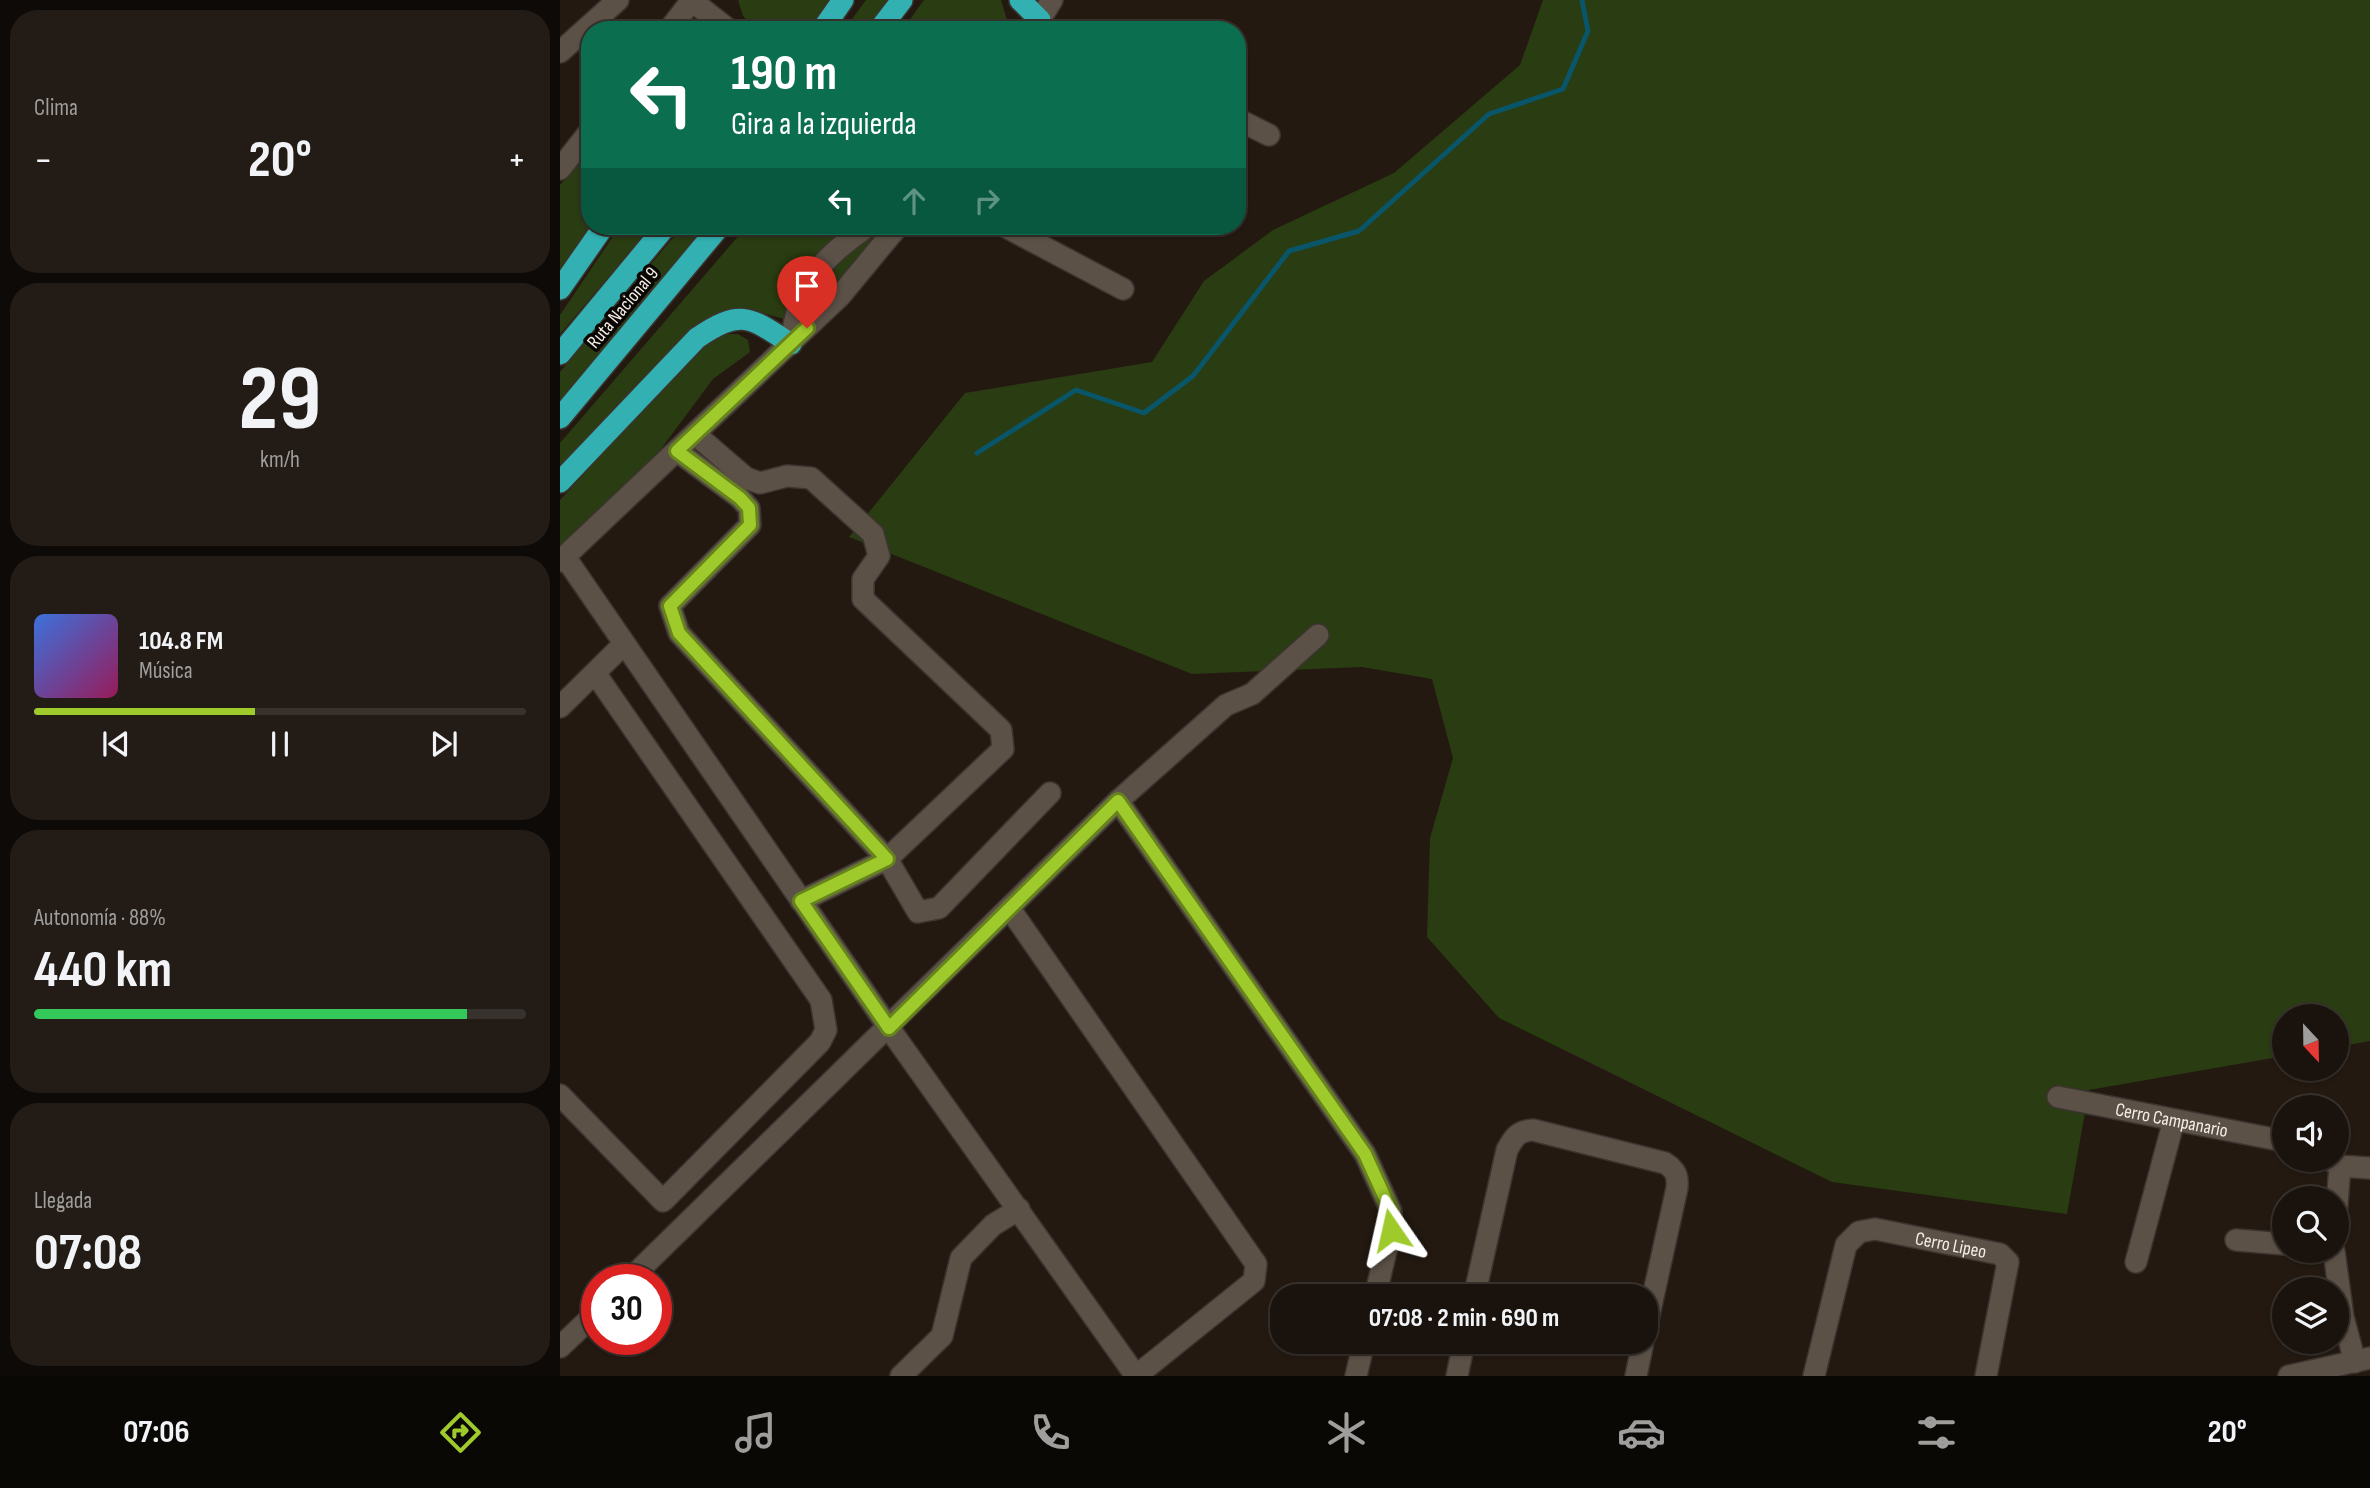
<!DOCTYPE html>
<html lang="es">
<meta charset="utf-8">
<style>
:root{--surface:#1a130d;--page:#231c16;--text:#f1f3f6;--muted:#9f9e9d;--line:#38322e;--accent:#9fca2c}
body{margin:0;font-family:"Sofia Sans Condensed",sans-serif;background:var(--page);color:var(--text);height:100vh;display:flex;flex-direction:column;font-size:26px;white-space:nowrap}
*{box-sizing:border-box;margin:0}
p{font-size:23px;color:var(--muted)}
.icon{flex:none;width:38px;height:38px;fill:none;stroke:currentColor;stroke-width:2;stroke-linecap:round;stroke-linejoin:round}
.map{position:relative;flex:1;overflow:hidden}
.panel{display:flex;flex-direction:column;gap:10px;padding:10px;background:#0e0a07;width:560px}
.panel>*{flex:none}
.guide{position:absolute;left:21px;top:21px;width:665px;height:214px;border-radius:28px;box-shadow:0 2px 5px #0004,0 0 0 2px var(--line);background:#0b6e4f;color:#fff;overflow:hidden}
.needle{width:46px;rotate:158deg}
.controls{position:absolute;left:1712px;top:1004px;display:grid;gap:14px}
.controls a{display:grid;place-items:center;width:77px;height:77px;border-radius:50%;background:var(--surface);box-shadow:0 2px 5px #0004,0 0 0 2px var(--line);font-size:35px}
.speed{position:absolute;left:21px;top:1264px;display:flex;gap:14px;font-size:35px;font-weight:700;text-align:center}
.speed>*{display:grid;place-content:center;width:91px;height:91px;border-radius:50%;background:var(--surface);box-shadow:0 2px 5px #0004,0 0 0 2px var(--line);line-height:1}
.speed .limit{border:10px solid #d22;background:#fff;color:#111}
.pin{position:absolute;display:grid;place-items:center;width:60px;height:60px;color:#fff;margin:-72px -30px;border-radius:50% 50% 50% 0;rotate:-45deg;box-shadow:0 0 7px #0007}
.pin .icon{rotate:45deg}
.me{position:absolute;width:77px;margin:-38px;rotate:349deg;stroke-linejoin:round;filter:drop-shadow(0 0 5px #0008)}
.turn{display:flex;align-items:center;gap:24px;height:147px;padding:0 35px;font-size:32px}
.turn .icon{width:91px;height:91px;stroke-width:2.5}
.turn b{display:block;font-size:49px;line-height:60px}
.lanes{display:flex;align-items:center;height:66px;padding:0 35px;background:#0003;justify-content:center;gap:35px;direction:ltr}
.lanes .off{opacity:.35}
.big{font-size:52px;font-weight:700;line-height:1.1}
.panel .tile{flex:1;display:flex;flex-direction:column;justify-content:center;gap:10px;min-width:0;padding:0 24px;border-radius:28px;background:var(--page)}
.panel .dial{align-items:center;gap:0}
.dial b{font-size:91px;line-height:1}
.song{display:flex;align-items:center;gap:21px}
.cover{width:84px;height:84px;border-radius:10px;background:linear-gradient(135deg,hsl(220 70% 55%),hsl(330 70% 35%))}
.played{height:7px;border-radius:4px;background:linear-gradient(90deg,var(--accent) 45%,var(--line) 45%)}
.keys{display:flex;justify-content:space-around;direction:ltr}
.heat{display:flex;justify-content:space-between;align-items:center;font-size:38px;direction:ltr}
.charge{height:10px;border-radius:5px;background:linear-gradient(90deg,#34c759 88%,var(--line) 0)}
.trip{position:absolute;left:710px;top:1284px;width:388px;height:70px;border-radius:28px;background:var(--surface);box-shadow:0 2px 5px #0004,0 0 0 2px var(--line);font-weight:700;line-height:70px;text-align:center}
.tab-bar{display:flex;height:112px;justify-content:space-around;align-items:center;background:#0a0805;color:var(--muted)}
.tab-bar .icon{width:49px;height:49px}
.tab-bar .on{color:var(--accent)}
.tab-bar b{font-size:32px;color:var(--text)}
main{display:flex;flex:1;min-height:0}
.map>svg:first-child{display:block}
.green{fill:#2a3c11}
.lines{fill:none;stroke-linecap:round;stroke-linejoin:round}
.stream{stroke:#095569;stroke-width:5}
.minor-casing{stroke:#3b342f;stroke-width:24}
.highway-casing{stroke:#3b342f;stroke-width:24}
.minor{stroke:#5c5147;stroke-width:21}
.highway{stroke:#32b0b2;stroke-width:21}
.route-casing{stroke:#67831d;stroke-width:18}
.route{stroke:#9fca2c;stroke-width:12}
.labels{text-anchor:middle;stroke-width:7;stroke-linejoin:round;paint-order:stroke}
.street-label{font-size:19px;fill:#f5eee8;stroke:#090603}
</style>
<main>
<section class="panel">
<div class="tile"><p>Clima</p>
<div class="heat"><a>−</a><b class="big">20°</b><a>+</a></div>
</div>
<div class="tile dial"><b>29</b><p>km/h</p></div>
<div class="tile">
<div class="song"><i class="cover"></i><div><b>104.8 FM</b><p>Música</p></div></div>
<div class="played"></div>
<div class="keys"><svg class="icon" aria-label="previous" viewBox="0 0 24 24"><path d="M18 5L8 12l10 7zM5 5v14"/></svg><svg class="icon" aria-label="pause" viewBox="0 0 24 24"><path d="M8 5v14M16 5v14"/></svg><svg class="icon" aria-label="next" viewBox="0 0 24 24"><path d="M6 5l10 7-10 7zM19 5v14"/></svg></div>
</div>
<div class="tile"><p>Autonomía · 88%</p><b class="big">440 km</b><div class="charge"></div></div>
<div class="tile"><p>Llegada</p><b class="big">07:08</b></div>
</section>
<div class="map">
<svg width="1810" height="1376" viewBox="0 0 1810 1376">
<rect width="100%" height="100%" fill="#231911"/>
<g class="green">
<path d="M178 0H275L253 30H196L183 16Z"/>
<path d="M306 0H333L309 30H284Z"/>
<path d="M364 0H441L450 30H342Z"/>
<path d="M983 0H1810V1041L1776 1047V1017H1724V1056L1529 1090 1507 1214 1272 1182 939 1018 867 937 870 838 893 758 872 679 802 667 632 674 289 537 405 393 592 362 644 281 713 230 834 173 960 65Z"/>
<path d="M30 150V226H38L0 282V185Z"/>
<path d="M60 226H92L0 334V315Z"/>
<path d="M123 226H153L0 408V372Z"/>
<path d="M187 226H297L229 320C182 309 175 297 136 332L0 477V443Z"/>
<path d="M323 226H335L242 318 251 296 285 250Z"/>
<path d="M166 334H178L188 340 190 352 153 379 74 485 0 552V500L142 346Z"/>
</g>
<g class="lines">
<path class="stream" d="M417 453 516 390 584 413 633 376 729 251 799 231 929 114 1003 89 1028 31 1022 0"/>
<g class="minor-casing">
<g id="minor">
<path d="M131 0 169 30"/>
<path d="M109 30 132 0"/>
<path d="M473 30 492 0"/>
<path d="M0 52 58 0"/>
<path d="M677 119 709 135"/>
<path d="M0 169 30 131"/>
<path d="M444 226 563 289"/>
<path d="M231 344C238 283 259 261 308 226"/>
<path d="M135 434 186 478 200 483 227 476 251 478 313 534 319 556 303 579V599L441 730 443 749 327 859 241 901"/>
<path d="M117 451 180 498 189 508 190 525 110 606 119 633 327 859 358 912 379 908 490 793"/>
<path d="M5 557 329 1028 576 1376"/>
<path d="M0 561 280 296 338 226"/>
<path d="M0 707 63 645"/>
<path d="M558 801 805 1154 831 1211V1230L815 1297"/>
<path d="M450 909 696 1264 694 1281 576 1376"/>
<path d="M0 1095 103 1201 260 1042 266 1030 261 1000 35 673"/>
<path id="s1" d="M1498 1097 1724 1141"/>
<path d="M1770 1160 1780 1166 1810 1168"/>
<path d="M1776 1216 1780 1166"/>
<path d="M1676 1240 1724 1244"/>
<path d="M1774 1251 1783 1317 1795 1362"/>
<path d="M1576 1262 1614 1120"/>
<path d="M70 1279 558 801 666 705 692 694 758 635"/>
<path d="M914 1297 947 1150C954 1137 958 1131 973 1130L1105 1163C1116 1170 1118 1176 1117 1188L1087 1324"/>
<path d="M0 1347 37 1312"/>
<path d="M341 1376 382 1336 401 1258 433 1225 459 1209"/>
<path d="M796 1376 804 1342"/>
<path d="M897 1376 904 1342"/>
<path d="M1076 1376 1083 1342"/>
<path id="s2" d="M1254 1376 1286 1245 1299 1232 1315 1229 1440 1254 1448 1262 1426 1376"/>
<path d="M1729 1376 1810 1358"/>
</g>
</g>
<g class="highway-casing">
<g id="highway">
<path d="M460 0 480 20"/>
<path d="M262 30 283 0"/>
<path d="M319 30 342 0"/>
<path d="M0 289 44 226"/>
<path d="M0 354 106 226"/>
<path d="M0 418 160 226"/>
<path d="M0 482 137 338C181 308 190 317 231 344"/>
</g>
</g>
<use href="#minor" class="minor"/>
<use href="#highway" class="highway"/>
</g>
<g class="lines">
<g class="route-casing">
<path id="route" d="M247 328 117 451 180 498 189 508 190 525 110 606 119 633 327 859 241 901 329 1028 558 801 805 1154 831 1211V1230"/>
</g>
<use href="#route" class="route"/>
</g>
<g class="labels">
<g class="street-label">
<text transform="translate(62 307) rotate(-50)" y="7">Ruta Nacional 9</text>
<text dy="7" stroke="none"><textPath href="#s1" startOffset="116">Cerro Campanario</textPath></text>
<text dy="7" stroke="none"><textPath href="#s2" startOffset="247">Cerro Lipeo</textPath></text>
</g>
</g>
</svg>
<div class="controls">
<a><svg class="needle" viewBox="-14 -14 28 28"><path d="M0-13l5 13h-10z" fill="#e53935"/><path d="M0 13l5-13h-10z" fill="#9f9e9d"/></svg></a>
<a><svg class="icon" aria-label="sound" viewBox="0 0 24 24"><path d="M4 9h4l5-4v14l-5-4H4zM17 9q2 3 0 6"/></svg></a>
<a><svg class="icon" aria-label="search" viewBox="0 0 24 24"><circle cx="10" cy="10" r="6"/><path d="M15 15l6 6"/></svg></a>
<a><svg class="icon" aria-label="layers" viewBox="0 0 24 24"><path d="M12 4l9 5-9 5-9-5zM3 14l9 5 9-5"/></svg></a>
</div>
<div class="speed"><div class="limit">30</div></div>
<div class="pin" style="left:247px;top:328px;background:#d93025"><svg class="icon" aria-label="arrive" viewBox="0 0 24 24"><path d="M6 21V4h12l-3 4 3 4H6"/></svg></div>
<svg class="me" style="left:831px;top:1230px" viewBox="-20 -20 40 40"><path d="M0-17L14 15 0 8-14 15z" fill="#9fca2c" stroke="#fff" stroke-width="4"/></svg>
<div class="trip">07:08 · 2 min · 690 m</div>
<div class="guide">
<div class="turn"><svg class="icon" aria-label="left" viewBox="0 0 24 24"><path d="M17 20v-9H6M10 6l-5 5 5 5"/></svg><div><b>190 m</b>Gira a la izquierda</div></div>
<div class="lanes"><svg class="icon" aria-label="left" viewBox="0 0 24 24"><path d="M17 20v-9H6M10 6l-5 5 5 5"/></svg><svg class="icon off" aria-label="ahead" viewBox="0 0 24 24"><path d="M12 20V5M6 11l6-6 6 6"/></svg><svg class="icon off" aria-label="right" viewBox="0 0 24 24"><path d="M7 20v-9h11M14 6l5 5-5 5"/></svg></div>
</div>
</div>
</main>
<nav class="tab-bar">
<b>07:06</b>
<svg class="icon on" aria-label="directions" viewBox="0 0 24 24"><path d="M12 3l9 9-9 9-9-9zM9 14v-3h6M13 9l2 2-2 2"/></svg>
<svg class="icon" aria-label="music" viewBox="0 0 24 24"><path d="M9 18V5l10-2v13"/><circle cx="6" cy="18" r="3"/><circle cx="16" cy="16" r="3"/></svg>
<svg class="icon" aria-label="phone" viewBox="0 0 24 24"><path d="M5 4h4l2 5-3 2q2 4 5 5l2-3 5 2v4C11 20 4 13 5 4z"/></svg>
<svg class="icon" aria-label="climate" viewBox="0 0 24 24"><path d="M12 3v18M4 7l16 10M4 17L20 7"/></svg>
<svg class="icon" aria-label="car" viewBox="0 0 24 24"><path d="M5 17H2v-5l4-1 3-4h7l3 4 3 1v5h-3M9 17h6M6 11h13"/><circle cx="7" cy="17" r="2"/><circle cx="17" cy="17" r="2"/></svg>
<svg class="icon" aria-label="filters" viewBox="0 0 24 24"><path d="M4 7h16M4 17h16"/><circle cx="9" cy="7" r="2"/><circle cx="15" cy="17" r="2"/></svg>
<b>20°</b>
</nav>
